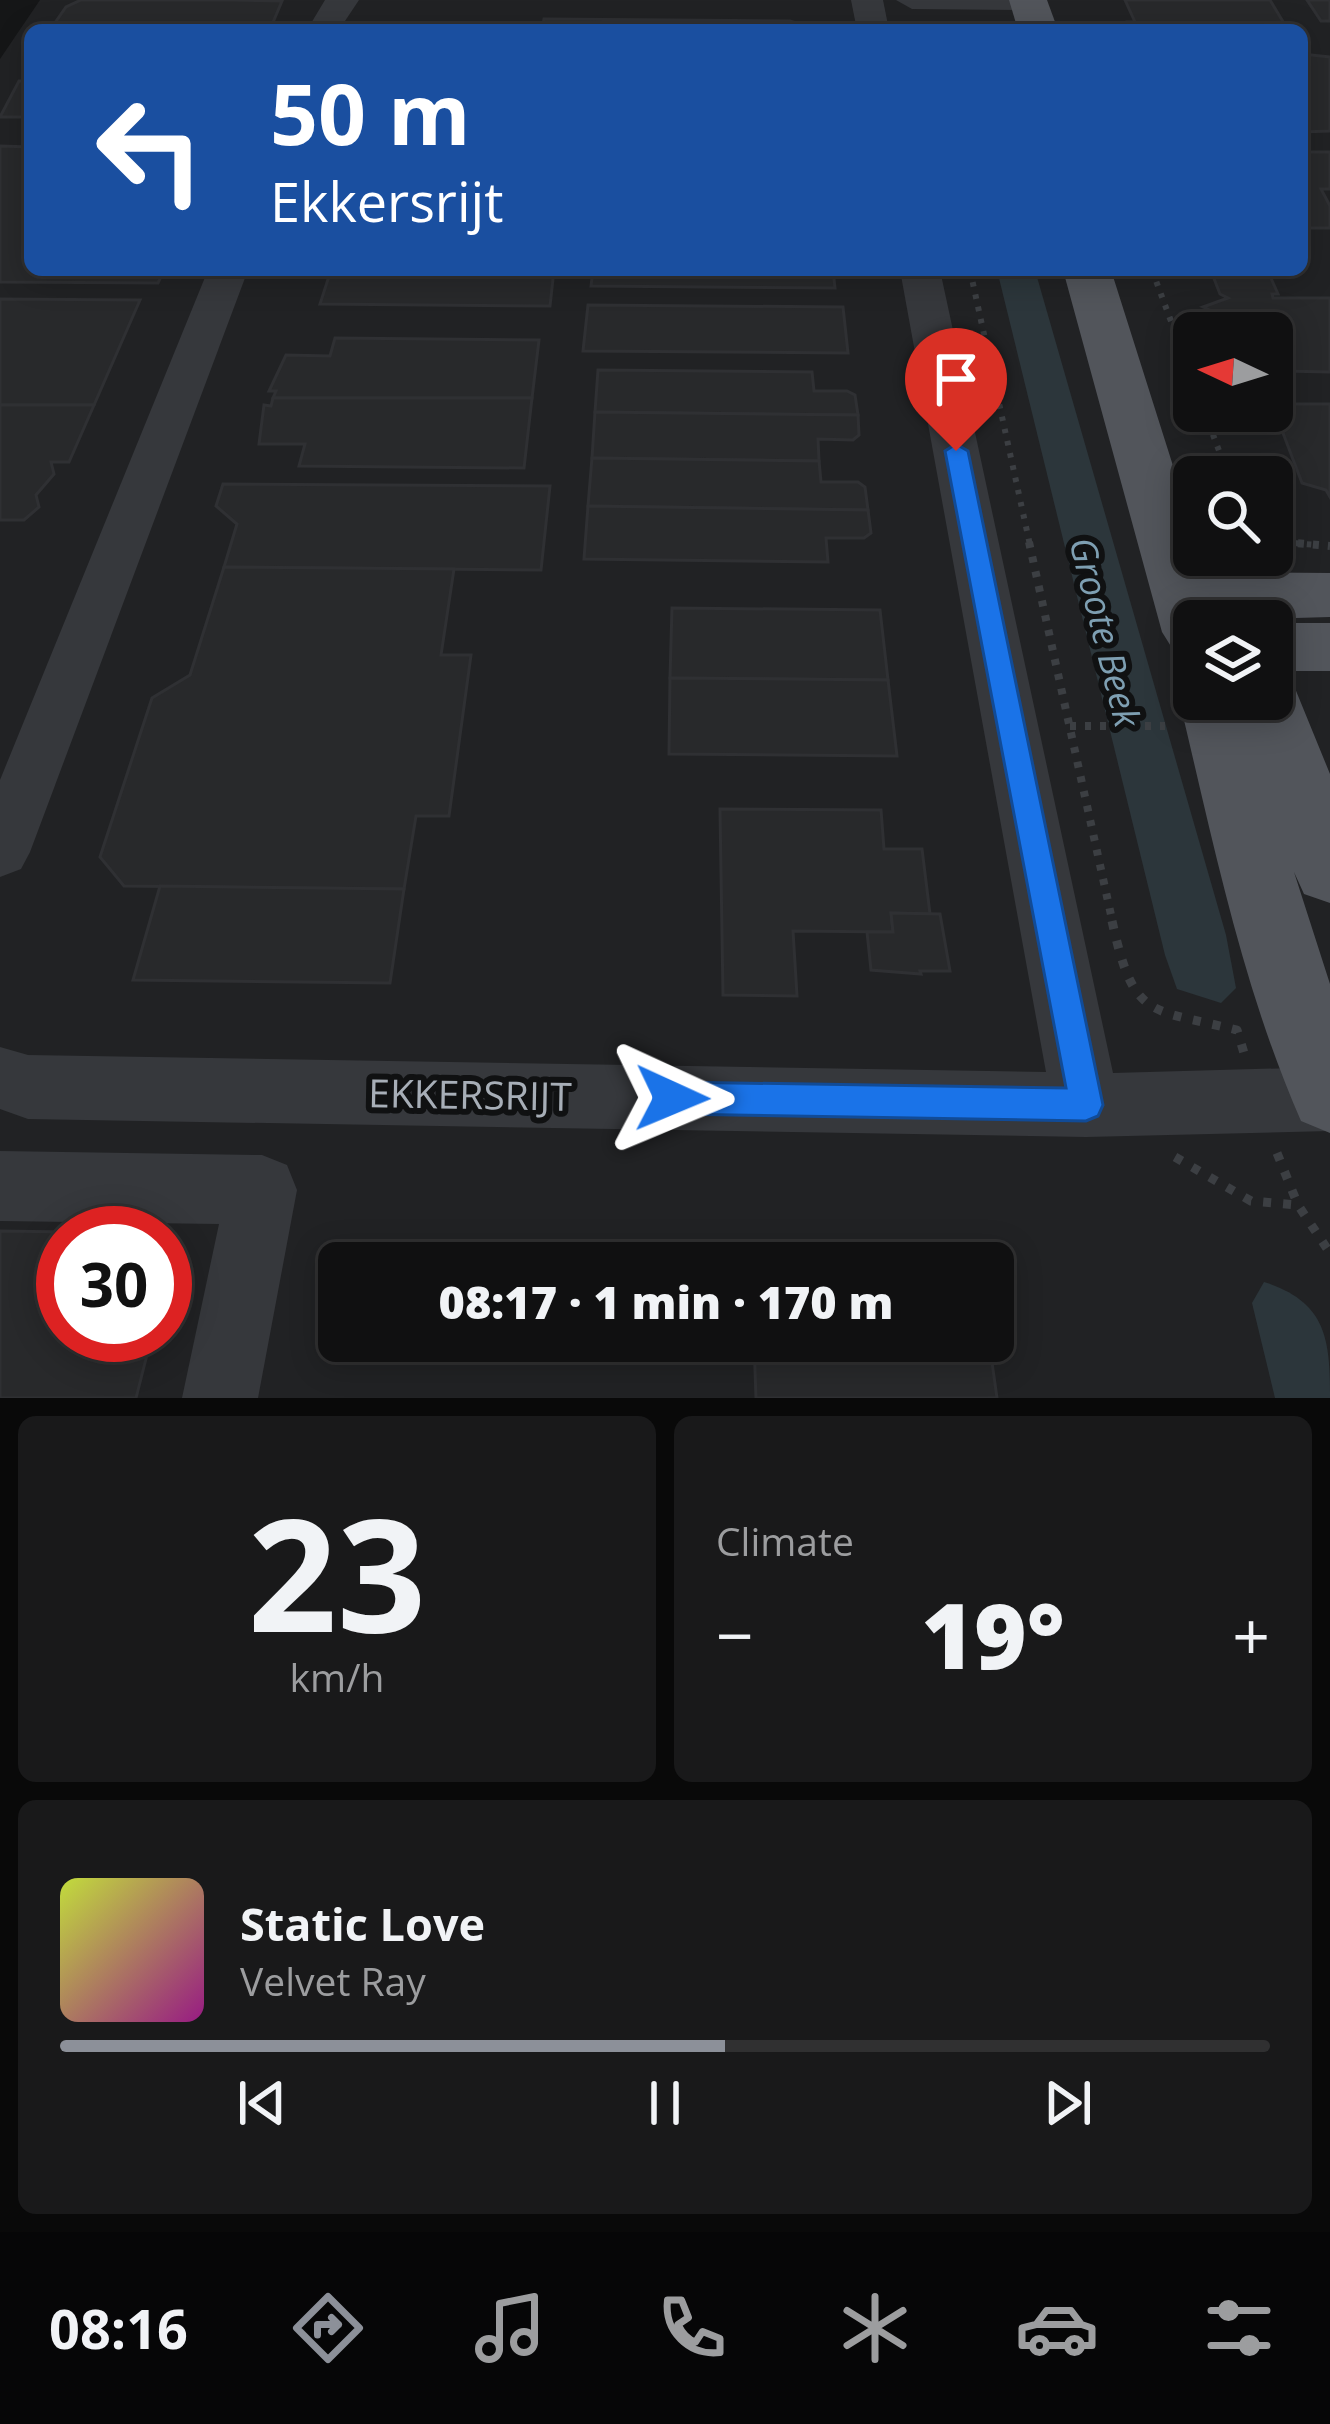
<!DOCTYPE html>
<meta charset="utf-8">
<style>
:root{--surface:#101011;--page:#19191a;--text:#f1f3f6;--muted:#9c9d9f;--line:#303031;--accent:#8c9099}
body{margin:0;font-family:"Open Sans",sans-serif;background:var(--page);color:var(--text);height:100vh;display:flex;flex-direction:column;font-size:45px;white-space:nowrap}
*{box-sizing:border-box;margin:0}
p{font-size:39px;color:var(--muted)}
.icon{flex:none;width:66px;height:66px;fill:none;stroke:currentColor;stroke-width:2;stroke-linecap:round;stroke-linejoin:round}
.map{position:relative;height:1398px;overflow:hidden}
.panel{display:flex;flex-direction:column;gap:18px;padding:18px;background:#090909;flex:1}
.panel>*{flex:none}
.top-card{position:absolute;left:24px;top:24px;width:1284px;height:252px;border-radius:18px;box-shadow:0 6px 30px #0003,0 0 0 3px var(--line);background:#1a4fa0;color:#fff;overflow:hidden}
.needle{width:78px;rotate:274deg}
.fabs{position:absolute;left:1173px;top:312px;display:grid;gap:24px}
.fabs a{display:grid;place-items:center;width:120px;height:120px;border-radius:18px;background:var(--surface);box-shadow:0 6px 30px #0003,0 0 0 3px var(--line);font-size:60px}
.speed{position:absolute;left:36px;top:1206px;display:flex;gap:24px;font-size:60px;font-weight:700;text-align:center}
.speed>*{display:grid;place-content:center;width:156px;height:156px;border-radius:50%;background:var(--surface);box-shadow:0 6px 30px #0003,0 0 0 3px var(--line);line-height:1}
.speed .limit{border:18px solid #d22;background:#fff;color:#111}
.pin{position:absolute;display:grid;place-items:center;width:102px;height:102px;color:#fff;margin:-123px -51px;border-radius:50% 50% 50% 0;rotate:-45deg;box-shadow:0 0 12px #0007}
.pin .icon{rotate:45deg}
.me{position:absolute;width:132px;margin:-66px;rotate:91deg;stroke-linejoin:round;filter:drop-shadow(0 0 9px #0008)}
.turn{display:flex;align-items:center;gap:42px;height:252px;padding:0 48px;font-size:54px}
.turn .icon{width:156px;height:156px;stroke-width:2.5}
.turn b{display:block;font-size:84px;line-height:102px}
.big{font-size:90px;font-weight:800;line-height:1.1}
.panel .tile{flex:1;display:flex;flex-direction:column;justify-content:center;gap:18px;min-width:0;padding:0 42px;border-radius:18px;background:var(--page)}
.panel .dial{align-items:center;gap:0}
.dial b{font-size:156px;line-height:1}
.song{display:flex;align-items:center;gap:36px}
.cover{width:144px;height:144px;border-radius:18px;background:linear-gradient(135deg,hsl(70 70% 55%),hsl(310 70% 35%))}
.played{height:12px;border-radius:6px;background:linear-gradient(90deg,var(--accent) 55%,var(--line) 55%)}
.keys{display:flex;justify-content:space-around;direction:ltr}
.heat{display:flex;justify-content:space-between;align-items:center;font-size:66px;direction:ltr}
.panel .tiles{flex:1;display:grid;gap:18px;grid-template-columns:1fr 1fr}
.tile:last-child{grid-column:span 2}
.trip{position:absolute;left:318px;top:1242px;width:696px;height:120px;border-radius:18px;background:var(--surface);box-shadow:0 6px 30px #0003,0 0 0 3px var(--line);font-weight:800;line-height:120px;text-align:center}
.menu{display:flex;height:192px;justify-content:space-around;align-items:center;background:#060607;color:var(--muted)}
.menu .icon{width:84px;height:84px}
.menu .selected{color:var(--accent)}
.menu b{font-size:54px;color:var(--text)}
.map>svg:first-child{display:block}
.built{fill:#212224;fill-rule:evenodd}
.water{fill:#2c363b}
.building{fill:#28292b;stroke:#2f3033;stroke-width:3}
.lines{fill:none;stroke-linecap:round;stroke-linejoin:round}
.path-far2{stroke:#3c3f43;stroke-width:6;stroke-dasharray:4.5 8;stroke-linecap:butt}
.path-far1{stroke:#3c3f43;stroke-width:8;stroke-dasharray:6 9;stroke-linecap:butt}
.path{stroke:#3c3f43;stroke-width:9;stroke-dasharray:8 12;stroke-linecap:butt}
.minor{fill:#36383c;fill-rule:evenodd}
.major{fill:#52555b;fill-rule:evenodd}
.route{fill:#1a73e8;stroke:#114b97;stroke-width:3}
.labels{text-anchor:middle;stroke-width:12;stroke-linejoin:round;paint-order:stroke}
.water-label{font-size:36px;font-style:italic;fill:#7e9fb2;stroke:#101112}
.near-street-label{font-size:39px;fill:#a7aeb7;stroke:#101112}
</style>
<div class="map">
<svg width="1330" height="1398" viewBox="0 0 1330 1398">
<rect width="100%" height="100%" fill="#151617"/>
<path class="built" d="M40 0H1330V1398H0V59ZM30 30H1302V270H30ZM1194 333H1272V411H1194ZM1194 477H1272V555H1194ZM1194 621H1272V699H1194ZM63 1233H165V1335H63ZM339 1263H993V1341H339Z"/>
<g class="water">
<path d="M997 270H1035L1226 935 1236 988 1221 1003 1177 989 1165 955Z"/>
<path d="M1264 1282C1326 1302 1330 1338 1330 1398H1275L1252 1303Z"/>
</g>
<g class="building">
<path d="M81 0H233L282 1 271 27 262 30H50L66 7Z"/>
<path d="M1125 0H1270L1288 30H1133L1128 22H1135Z"/>
<path d="M1307 0H1330V21H1321Z"/>
<path d="M544 19 790 21 815 29 542 30Z"/>
<path d="M1302 54 1330 57V131L1302 132Z"/>
<path d="M19 81H30V117H0Z"/>
<path d="M0 146 30 147V270H164L158 283 0 282Z"/>
<path d="M1302 152H1330V189H1321L1330 206V228H1302Z"/>
<path d="M331 270H554L550 306 320 304Z"/>
<path d="M593 270H833L835 288 591 286Z"/>
<path d="M1213 276H1270L1278 294H1272L1273 298H1330V372L1283 371 1272 354V333H1228L1223 322H1229L1228 318 1203 307 1228 298 1220 294Z"/>
<path d="M0 299 140 300 94 405H0Z"/>
<path d="M588 305 843 307 848 353 583 351Z"/>
<path d="M335 338 539 340 532 398H273L276 391H269L286 355 330 356Z"/>
<path d="M598 370 812 372 814 391H847L855 395 858 415 595 412Z"/>
<path d="M273 398H532L524 468 299 466 305 444H259L264 405 271 406Z"/>
<path d="M1272 404H1330V497L1326 490 1302 483Z"/>
<path d="M0 405H94L69 462H51L54 474 36 495 39 507 24 520H0Z"/>
<path d="M595 412 858 415 859 435 853 440 818 439 819 461 592 458Z"/>
<path d="M592 458 819 461 821 482H858L865 487 868 510 588 506Z"/>
<path d="M223 484 550 486 541 570 224 567 237 524 216 506Z"/>
<path d="M588 506 868 510 871 533 864 538H826L828 562 584 559Z"/>
<path d="M224 567 454 569 441 655H471L449 816H416L404 889 124 886 100 857 152 698 190 675Z"/>
<path d="M672 608 880 610 888 680 670 678Z"/>
<path d="M670 678 888 680 897 756 669 754Z"/>
<path d="M720 809 881 810 884 849H922L930 914 891 913 893 932 793 931 797 996 723 995Z"/>
<path d="M160 886 404 889 390 983 133 980Z"/>
<path d="M891 913 940 914 950 971H920L921 974 871 970 867 932H893Z"/>
<path d="M0 1231 139 1233H63V1335H152L136 1398H0Z"/>
<path d="M754 1341H989L997 1398H756Z"/>
</g>
<g class="lines">
<g class="path-far2">
<path d="M970 270 1030 545"/>
<path d="M1152 270 1194 383"/>
<path d="M1204 411 1229 477"/>
<path d="M1272 534 1283 542 1316 545"/>
</g>
<g class="path-far1">
<path d="M1029 542 1113 924"/>
<path d="M1283 542 1330 546"/>
<path d="M1070 726H1165"/>
</g>
<g class="path">
<path d="M1112 921C1134 1020 1148 1008 1237 1030L1244 1053"/>
<path d="M1277 1153 1298 1205 1330 1253"/>
<path d="M1175 1157 1251 1201 1298 1205"/>
</g>
<g class="minor">
<path d="M325 0H359L339 30H307Z"/>
<path d="M851 0H883L889 30H857Z"/>
<path d="M896 0H1043L1044 1 1028 10 912 9Z"/>
<path d="M208 270H248L30 852 21 869 0 877V780Z"/>
<path d="M900 270H940L1113 1073 1330 1067V1131L1086 1137 28 1119 0 1109V1047L28 1055 1046 1072Z"/>
<path d="M0 1151 262 1155 287 1165 297 1190 258 1398H182L219 1224 0 1221Z"/>
</g>
<g class="major">
<path d="M1009 0H1047L1058 30H1018Z"/>
<path d="M1063 270H1111L1194 532V555H1201L1209 578 1229 572 1330 573V617L1194 621V655L1172 648 1162 632Z"/>
<rect x="1272" y="623" width="58" height="48"/>
<path d="M1272 675 1292 681 1330 774V903L1304 894 1294 872 1330 984V1133L1301 1121C1242 987 1213 841 1179 699L1194 679V699H1272Z"/>
</g>
</g>
<path class="route" d="M956 444 968 451 1103 1105 1098 1116 1086 1121 672 1114 660 1109 655 1098 660 1087 672 1082 1066 1088 945 451Z"/>
<g class="labels">
<g class="water-label">
<text transform="translate(1105 632) rotate(76)" y="13">Groote Beek</text>
</g>
<g class="near-street-label">
<text transform="translate(470 1095) rotate(1)" y="14">EKKERSRIJT</text>
</g>
</g>
</svg>
<div class="fabs">
<a><svg class="needle" viewBox="-14 -14 28 28"><path d="M0-13l5 13h-10z" fill="#e53935"/><path d="M0 13l5-13h-10z" fill="#9c9d9f"/></svg></a>
<a><svg class="icon" aria-label="search" viewBox="0 0 24 24"><circle cx="10" cy="10" r="6"/><path d="M15 15l6 6"/></svg></a>
<a><svg class="icon" aria-label="layers" viewBox="0 0 24 24"><path d="M12 4l9 5-9 5-9-5zM3 14l9 5 9-5"/></svg></a>
</div>
<div class="speed"><div class="limit">30</div></div>
<div class="pin" style="left:956px;top:451px;background:#d93025"><svg class="icon" aria-label="arrive" viewBox="0 0 24 24"><path d="M6 21V4h12l-3 4 3 4H6"/></svg></div>
<svg class="me" style="left:672px;top:1098px" viewBox="-20 -20 40 40"><path d="M0-17L14 15 0 8-14 15z" fill="#1a73e8" stroke="#fff" stroke-width="4"/></svg>
<div class="trip">08:17 · 1 min · 170 m</div>
<div class="top-card">
<div class="turn"><svg class="icon" aria-label="left" viewBox="0 0 24 24"><path d="M17 20v-9H6M10 6l-5 5 5 5"/></svg><div><b>50 m</b>Ekkersrijt</div></div>
</div>
</div>
<section class="panel">
<div class="tiles">
<div class="tile dial"><b>23</b><p>km/h</p></div>
<div class="tile"><p>Climate</p>
<div class="heat"><a>−</a><b class="big">19°</b><a>+</a></div>
</div>
<div class="tile">
<div class="song"><i class="cover"></i><div><b>Static Love</b><p>Velvet Ray</p></div></div>
<div class="played"></div>
<div class="keys"><svg class="icon" aria-label="previous" viewBox="0 0 24 24"><path d="M18 5L8 12l10 7zM5 5v14"/></svg><svg class="icon" aria-label="pause" viewBox="0 0 24 24"><path d="M8 5v14M16 5v14"/></svg><svg class="icon" aria-label="next" viewBox="0 0 24 24"><path d="M6 5l10 7-10 7zM19 5v14"/></svg></div>
</div>
</div>
</section>
<nav class="menu">
<b>08:16</b>
<svg class="icon selected" aria-label="directions" viewBox="0 0 24 24"><path d="M12 3l9 9-9 9-9-9zM9 14v-3h6M13 9l2 2-2 2"/></svg>
<svg class="icon" aria-label="music" viewBox="0 0 24 24"><path d="M9 18V5l10-2v13"/><circle cx="6" cy="18" r="3"/><circle cx="16" cy="16" r="3"/></svg>
<svg class="icon" aria-label="phone" viewBox="0 0 24 24"><path d="M5 4h4l2 5-3 2q2 4 5 5l2-3 5 2v4C11 20 4 13 5 4z"/></svg>
<svg class="icon" aria-label="climate" viewBox="0 0 24 24"><path d="M12 3v18M4 7l16 10M4 17L20 7"/></svg>
<svg class="icon" aria-label="car" viewBox="0 0 24 24"><path d="M5 17H2v-5l4-1 3-4h7l3 4 3 1v5h-3M9 17h6M6 11h13"/><circle cx="7" cy="17" r="2"/><circle cx="17" cy="17" r="2"/></svg>
<svg class="icon" aria-label="filters" viewBox="0 0 24 24"><path d="M4 7h16M4 17h16"/><circle cx="9" cy="7" r="2"/><circle cx="15" cy="17" r="2"/></svg>
</nav>
